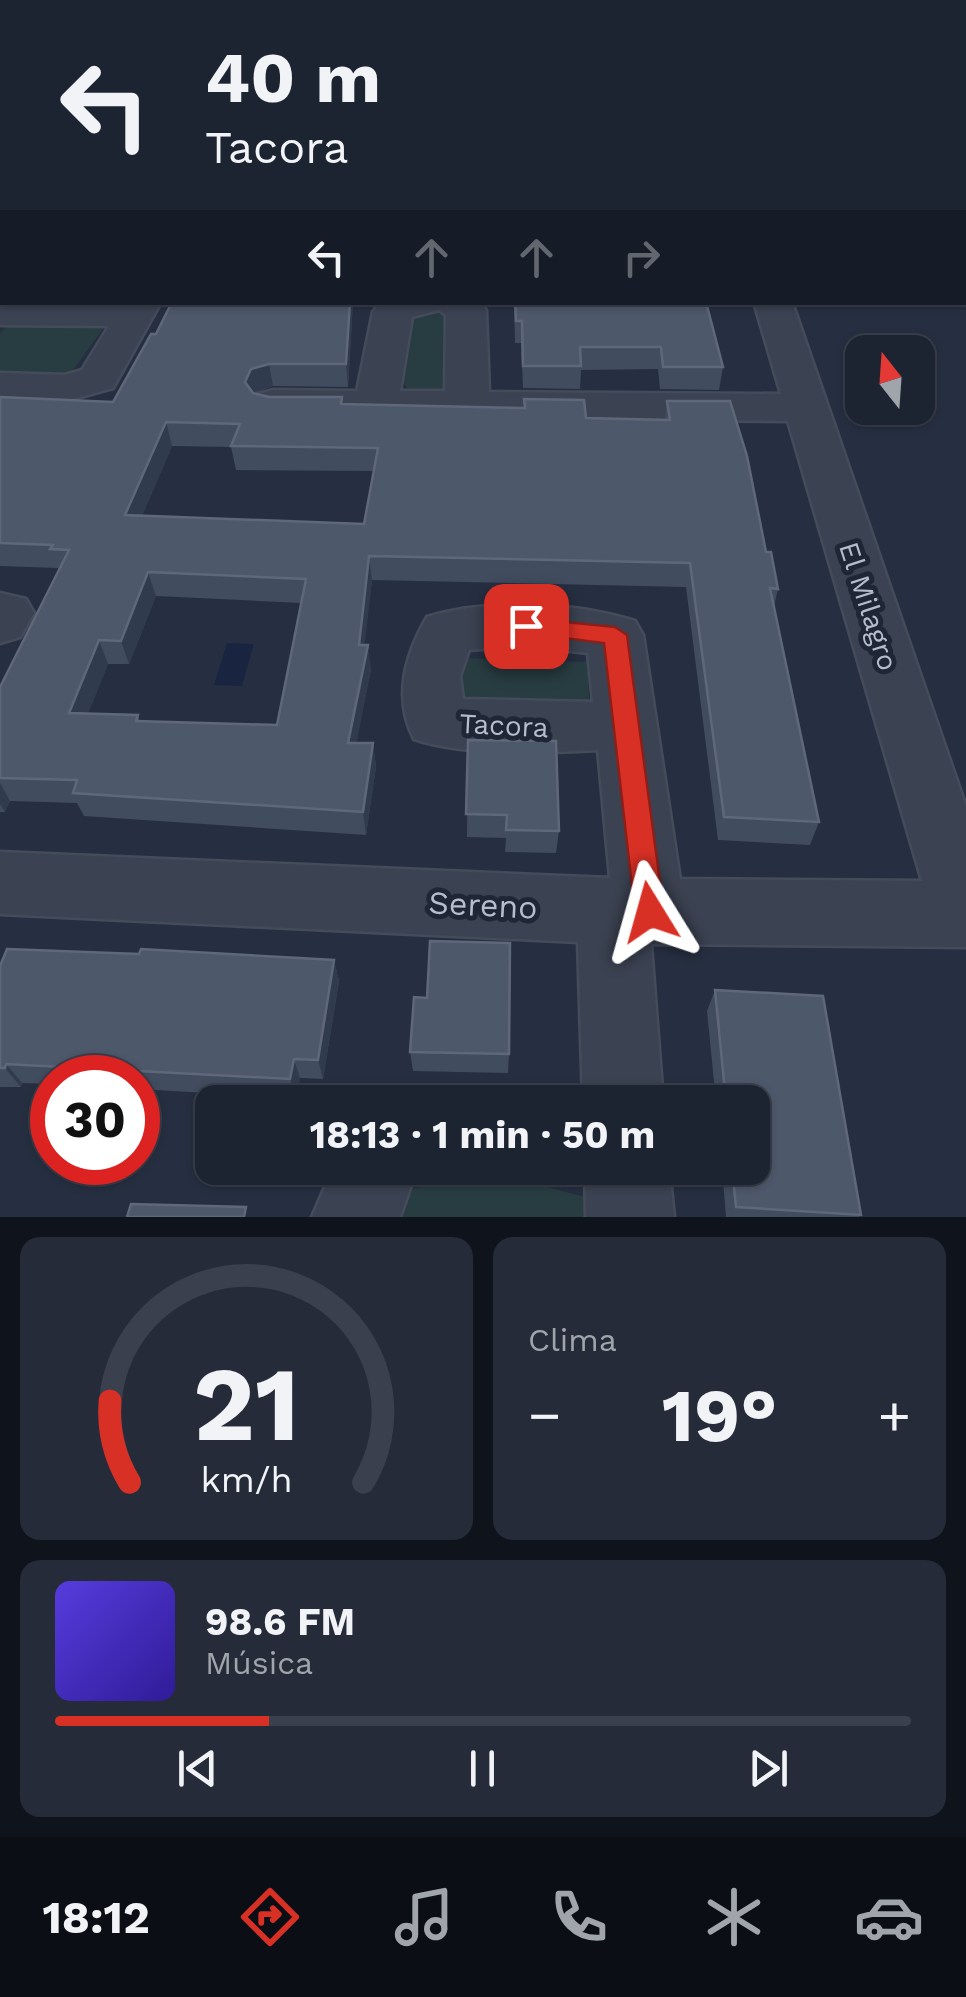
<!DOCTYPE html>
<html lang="es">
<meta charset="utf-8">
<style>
:root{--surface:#1c2331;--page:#252b39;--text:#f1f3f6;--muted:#a0a4ab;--line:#3a404d;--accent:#d93025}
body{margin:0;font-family:"Work Sans",sans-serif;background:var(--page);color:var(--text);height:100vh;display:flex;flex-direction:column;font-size:38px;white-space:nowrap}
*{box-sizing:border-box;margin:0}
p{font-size:32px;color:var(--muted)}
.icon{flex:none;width:55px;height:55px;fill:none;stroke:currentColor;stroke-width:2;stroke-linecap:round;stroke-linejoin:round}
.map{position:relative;height:1217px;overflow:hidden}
.drawer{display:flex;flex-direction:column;gap:20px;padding:20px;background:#0f131b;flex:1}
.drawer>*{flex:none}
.banner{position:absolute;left:0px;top:0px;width:968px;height:305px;box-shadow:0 2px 8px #0004,0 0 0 2px var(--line);background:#1c2331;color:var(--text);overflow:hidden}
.needle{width:65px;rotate:343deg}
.controls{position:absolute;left:845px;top:335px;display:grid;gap:20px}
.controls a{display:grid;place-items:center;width:90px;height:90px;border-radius:20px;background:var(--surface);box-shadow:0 2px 8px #0004,0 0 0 2px var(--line);font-size:50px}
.speed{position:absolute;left:30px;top:1055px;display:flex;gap:20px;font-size:50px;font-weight:700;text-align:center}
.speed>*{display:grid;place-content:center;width:130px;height:130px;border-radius:50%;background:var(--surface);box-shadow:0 2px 8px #0004,0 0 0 2px var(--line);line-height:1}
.speed .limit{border:15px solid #d22;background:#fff;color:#111}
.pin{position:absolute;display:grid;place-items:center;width:85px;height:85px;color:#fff;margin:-42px;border-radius:20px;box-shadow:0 5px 15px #0006}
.me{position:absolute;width:110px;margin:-55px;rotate:352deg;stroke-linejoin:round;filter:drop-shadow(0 0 8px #0008)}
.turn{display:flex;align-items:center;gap:35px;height:210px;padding:0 40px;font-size:45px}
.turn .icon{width:130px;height:130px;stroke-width:2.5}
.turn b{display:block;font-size:70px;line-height:85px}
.lanes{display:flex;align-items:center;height:95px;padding:0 40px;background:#0003;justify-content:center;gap:50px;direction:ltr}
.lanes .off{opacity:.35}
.big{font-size:75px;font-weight:700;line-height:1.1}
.drawer .widget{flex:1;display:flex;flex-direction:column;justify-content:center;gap:15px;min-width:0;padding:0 35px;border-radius:20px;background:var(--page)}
.drawer .dial{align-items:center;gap:0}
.dial svg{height:260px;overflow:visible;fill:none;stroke:var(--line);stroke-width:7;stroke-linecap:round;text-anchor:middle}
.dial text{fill:var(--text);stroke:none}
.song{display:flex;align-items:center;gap:30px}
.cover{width:120px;height:120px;border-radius:15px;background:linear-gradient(135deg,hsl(250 70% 55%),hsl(250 70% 35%))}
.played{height:10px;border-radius:5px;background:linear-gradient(90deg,var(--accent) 25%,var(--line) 25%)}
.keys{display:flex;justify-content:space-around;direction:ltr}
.heat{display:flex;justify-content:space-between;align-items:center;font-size:55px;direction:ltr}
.drawer .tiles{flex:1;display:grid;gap:20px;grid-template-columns:1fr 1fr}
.widget:last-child{grid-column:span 2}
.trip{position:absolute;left:195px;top:1085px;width:575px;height:100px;border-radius:20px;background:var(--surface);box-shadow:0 2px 8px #0004,0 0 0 2px var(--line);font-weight:700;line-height:100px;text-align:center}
.tab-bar{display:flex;height:160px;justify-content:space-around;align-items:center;background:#0b0e14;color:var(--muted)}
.tab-bar .icon{width:70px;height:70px}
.tab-bar .selected{color:var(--accent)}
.tab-bar b{font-size:45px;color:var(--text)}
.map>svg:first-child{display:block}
.green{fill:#283d42}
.water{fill:#192540}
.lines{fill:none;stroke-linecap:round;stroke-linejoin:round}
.minor-casing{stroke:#444b5a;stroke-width:5}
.minor{fill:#3b4251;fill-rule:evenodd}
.wall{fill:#414c5f;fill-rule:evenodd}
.shaded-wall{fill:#313b4e}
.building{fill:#4e586b;stroke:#5e687a;stroke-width:2.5;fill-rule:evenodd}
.route{fill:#d93025;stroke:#8d1f18;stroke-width:2.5}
.labels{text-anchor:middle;stroke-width:10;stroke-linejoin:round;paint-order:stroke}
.street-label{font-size:28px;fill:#b7bdcb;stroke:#1f2736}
.near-street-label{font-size:32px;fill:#b7bdcb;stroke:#1f2736}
</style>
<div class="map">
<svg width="966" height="1217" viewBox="0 0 966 1217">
<rect width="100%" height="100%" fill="#262f41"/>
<g class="green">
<path d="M447 308 457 380 441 394 411 395 402 379 414 319 428 309Z"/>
<path d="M10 321 107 323 70 374 0 375V334Z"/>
<path d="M462 658 588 662 589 701 458 697Z"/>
<path d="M512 1178 593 1199 594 1217H402L405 1189Z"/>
</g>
<path class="water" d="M227 643 254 644 242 686 214 685Z"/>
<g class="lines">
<g class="minor-casing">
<g id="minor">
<rect x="747" y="0" width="22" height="2"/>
<path d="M0 301 2 302H161L113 388 66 401 0 399V373L65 375 82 370 109 326 0 325Z"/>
<path d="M381 302H480L486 310 489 392 781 394 754 302H792L966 807V947L651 944 663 1102H583L578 942 0 914V852L610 878 598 750C543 753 466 756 414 739 393 698 405 655 427 617 489 598 573 602 635 621L643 635 680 879 922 881 788 421 274 416 258 412 252 403 258 394 274 390 357 391 373 312ZM439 310 446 315 445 391H400L412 317ZM526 646 588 653 593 702 463 699 460 676 469 650Z"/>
<path d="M0 593 26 599 34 613 20 637 0 643Z"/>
<path d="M333 1168H417L400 1217H312Z"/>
<path d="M585 1168H669L674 1217H586Z"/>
</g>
</g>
<use href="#minor" class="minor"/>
</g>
<g class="wall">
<rect x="0" y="70" width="2" height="218"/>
<path d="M353 302 348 387 273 386 254 393 269 397H342V404L586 418 665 420 667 401 766 552 778 589 774 606 819 822 810 845 718 840 686 587 372 580 364 645 371 669 356 743H373L376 767 366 835 84 816 77 803 10 801 5 812H0V687L59 571 58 568 0 566V397L113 402 156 334ZM172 446 231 447 236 470 374 471 364 524 142 516ZM156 596 301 603 277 725 140 721 138 715 88 713 108 664H129Z"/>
<path d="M514 302H706L723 367 719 390 660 389 658 369 581 370 580 389 523 388 521 343H515Z"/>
<path d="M468 740 559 831 556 853 505 852 506 838 467 837Z"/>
<path d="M139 954 334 960 339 981 323 1079 300 1078 296 1098 138 1089V1078H52V1084L22 1083 21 1087H0V966Z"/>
<path d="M715 990 861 1215 859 1217H726L722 1168H752V1102H716L707 1011Z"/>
<path d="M427 998 509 1054 508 1073 413 1071 410 1052Z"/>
</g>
<g class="shaded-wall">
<path d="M350 302H353L348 387 346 364Z"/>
<path d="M269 364 273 386 255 392 249 405 245 382 251 369Z"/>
<path d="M166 422 172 446 132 539 125 515Z"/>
<path d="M369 556 372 580 362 669 359 645Z"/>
<path d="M148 572 156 596 129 664 121 641Z"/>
<path d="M99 640 108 664 79 736 69 713Z"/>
<path d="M368 645 371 669 352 766 348 743Z"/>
<path d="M373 743 376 767 366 835 363 812Z"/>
<path d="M0 783 10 801 5 812 0 804Z"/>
<path d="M334 960 339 981 323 1079 318 1060Z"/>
<path d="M294 1059 300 1078 296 1098 290 1079Z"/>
<path d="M6 1064 22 1083 21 1087 5 1068Z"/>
</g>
<g class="building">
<path d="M240 0H722L721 2H238Z"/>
<rect x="0" y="70" width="2" height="197"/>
<path d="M172 302H350L346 364H269L251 369 245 382 253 393 269 397H342L341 404 525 408 524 399 584 400 586 418 670 420 667 401H730L747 456 766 552H771L778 589 770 588 819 822 724 817 690 563 369 556 359 645H368L348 743H373L363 812 73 793 77 780 0 778V687L69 550 50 549 53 545 0 543V397L113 402 151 334H156ZM166 422 240 424 231 446 378 448 364 524 125 515ZM148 572 306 579 277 725 136 721 138 715 69 713 99 640 121 641Z"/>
<path d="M515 302H706L723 367H663L661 347H580L581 366H523L522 321H516Z"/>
<path d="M468 740 556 741 559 831 506 830 507 815 466 814Z"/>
<path d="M430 941 510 943 509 1054 410 1052 414 997 427 998Z"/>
<path d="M7 949 139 954 141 949 334 960 318 1060 294 1059 290 1079 6 1064 5 1068H0V966Z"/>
<path d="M715 990 823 996 861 1215 736 1207 732 1168H752V1102H726Z"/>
<path d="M131 1204 246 1207 244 1217H127Z"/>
</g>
<path class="route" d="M526 618 615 627 627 635 664 912 660 921 650 925 639 921 635 912 604 643 518 632 515 626 518 621Z"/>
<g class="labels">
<g class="street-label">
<text transform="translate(869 606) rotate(72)" y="10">El Milagro</text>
<text transform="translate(504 725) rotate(3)" y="10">Tacora</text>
</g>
<g class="near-street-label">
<text transform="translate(483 905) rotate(3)" y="11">Sereno</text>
</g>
</g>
</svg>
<div class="controls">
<a><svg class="needle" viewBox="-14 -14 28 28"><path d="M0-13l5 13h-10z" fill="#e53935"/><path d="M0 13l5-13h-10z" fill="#a0a4ab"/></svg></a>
</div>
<div class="speed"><div class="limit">30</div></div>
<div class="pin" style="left:526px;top:626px;background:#d93025"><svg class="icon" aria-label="arrive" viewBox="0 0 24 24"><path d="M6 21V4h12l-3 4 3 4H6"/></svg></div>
<svg class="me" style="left:650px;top:912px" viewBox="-20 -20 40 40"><path d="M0-17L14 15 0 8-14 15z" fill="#d93025" stroke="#fff" stroke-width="4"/></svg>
<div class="trip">18:13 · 1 min · 50 m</div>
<div class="banner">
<div class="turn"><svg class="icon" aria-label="left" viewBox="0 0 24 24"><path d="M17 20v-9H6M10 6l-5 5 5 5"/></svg><div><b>40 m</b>Tacora</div></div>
<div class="lanes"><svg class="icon" aria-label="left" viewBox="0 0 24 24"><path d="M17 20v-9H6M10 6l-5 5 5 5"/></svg><svg class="icon off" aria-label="ahead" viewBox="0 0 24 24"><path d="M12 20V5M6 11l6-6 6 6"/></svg><svg class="icon off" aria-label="ahead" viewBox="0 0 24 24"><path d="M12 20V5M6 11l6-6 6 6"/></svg><svg class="icon off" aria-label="right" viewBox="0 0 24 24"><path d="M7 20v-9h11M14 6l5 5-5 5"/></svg></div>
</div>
</div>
<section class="drawer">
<div class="tiles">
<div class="widget dial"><svg viewBox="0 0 100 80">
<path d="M14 69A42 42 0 1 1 86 69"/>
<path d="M14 69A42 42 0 0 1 8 44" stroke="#d93025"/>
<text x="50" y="56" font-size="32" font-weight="700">21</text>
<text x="50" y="72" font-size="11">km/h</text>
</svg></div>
<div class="widget"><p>Clima</p>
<div class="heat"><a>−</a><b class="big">19°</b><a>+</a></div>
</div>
<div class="widget">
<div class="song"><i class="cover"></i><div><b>98.6 FM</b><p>Música</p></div></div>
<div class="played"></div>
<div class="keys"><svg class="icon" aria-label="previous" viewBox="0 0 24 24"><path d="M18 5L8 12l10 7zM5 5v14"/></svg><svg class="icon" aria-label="pause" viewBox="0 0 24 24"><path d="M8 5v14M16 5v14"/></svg><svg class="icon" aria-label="next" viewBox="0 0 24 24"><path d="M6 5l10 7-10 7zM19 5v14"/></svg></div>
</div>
</div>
</section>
<nav class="tab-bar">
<b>18:12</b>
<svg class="icon selected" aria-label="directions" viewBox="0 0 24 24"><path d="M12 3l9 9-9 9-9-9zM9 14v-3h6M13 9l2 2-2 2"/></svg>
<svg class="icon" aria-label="music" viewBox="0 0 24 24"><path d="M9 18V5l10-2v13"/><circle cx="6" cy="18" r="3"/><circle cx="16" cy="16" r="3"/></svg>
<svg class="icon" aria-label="phone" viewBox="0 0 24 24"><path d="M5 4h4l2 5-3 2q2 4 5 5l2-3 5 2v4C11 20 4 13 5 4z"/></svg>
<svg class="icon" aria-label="climate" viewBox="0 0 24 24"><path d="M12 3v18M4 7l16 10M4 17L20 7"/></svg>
<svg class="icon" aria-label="car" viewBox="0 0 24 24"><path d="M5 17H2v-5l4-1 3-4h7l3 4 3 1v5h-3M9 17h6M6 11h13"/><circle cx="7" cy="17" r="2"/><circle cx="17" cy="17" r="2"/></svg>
</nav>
